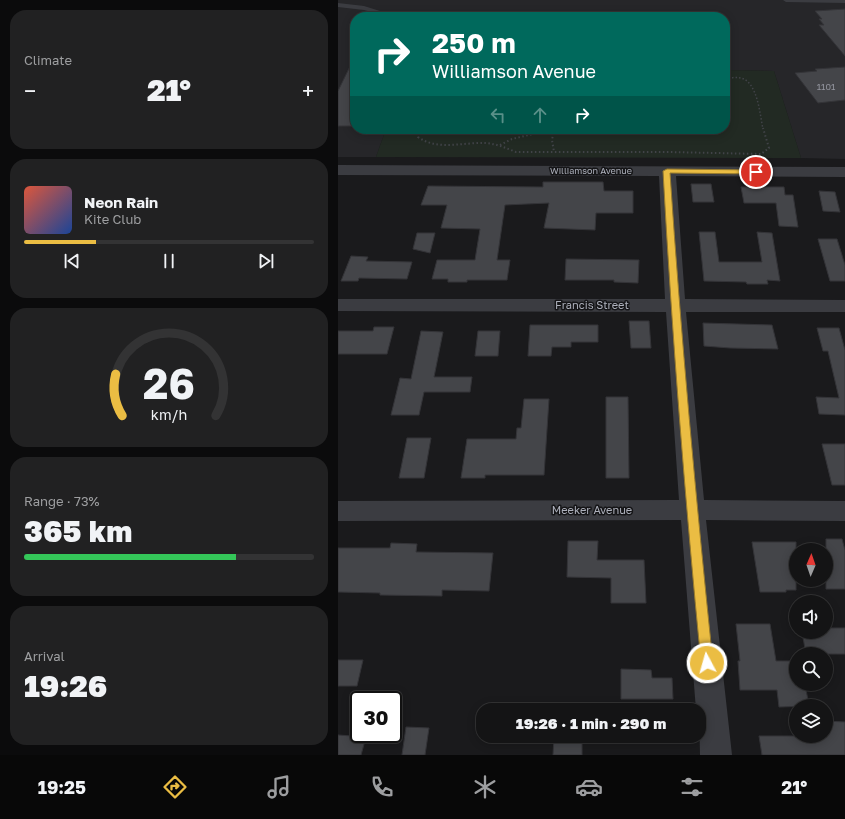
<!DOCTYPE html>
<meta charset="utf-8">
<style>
:root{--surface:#141415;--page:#212122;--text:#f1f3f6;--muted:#9d9ea0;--line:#333334;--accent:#ebbd43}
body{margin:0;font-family:"Golos Text",sans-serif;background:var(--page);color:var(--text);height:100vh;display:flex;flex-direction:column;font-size:15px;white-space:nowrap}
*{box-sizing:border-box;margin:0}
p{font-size:13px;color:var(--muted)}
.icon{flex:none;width:22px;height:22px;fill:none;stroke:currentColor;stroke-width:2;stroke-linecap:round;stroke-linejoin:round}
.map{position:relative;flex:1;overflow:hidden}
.sheet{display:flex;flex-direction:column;gap:10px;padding:10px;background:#0b0b0c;width:338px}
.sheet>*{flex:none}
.banner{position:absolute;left:12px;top:12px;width:380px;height:122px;border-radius:16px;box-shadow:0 2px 10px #0003,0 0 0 1px var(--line);background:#00695c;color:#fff;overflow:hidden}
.needle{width:26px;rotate:2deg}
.controls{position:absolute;left:451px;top:543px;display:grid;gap:8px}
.controls a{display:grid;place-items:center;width:44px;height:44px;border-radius:50%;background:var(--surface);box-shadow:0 2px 10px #0003,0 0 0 1px var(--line);font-size:20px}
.speed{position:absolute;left:12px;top:691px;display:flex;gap:8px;font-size:20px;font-weight:700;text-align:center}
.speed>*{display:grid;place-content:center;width:52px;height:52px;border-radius:50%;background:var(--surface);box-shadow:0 2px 10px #0003,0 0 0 1px var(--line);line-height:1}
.speed .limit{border:2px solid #111;border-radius:6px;background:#fff;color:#111}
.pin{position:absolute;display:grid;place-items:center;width:34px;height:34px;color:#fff;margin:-17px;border:2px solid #fff;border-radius:50%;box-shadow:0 1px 4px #0007}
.me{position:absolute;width:44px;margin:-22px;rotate:354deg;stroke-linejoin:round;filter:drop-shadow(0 0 3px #0008)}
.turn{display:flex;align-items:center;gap:14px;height:84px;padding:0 16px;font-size:18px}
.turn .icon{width:52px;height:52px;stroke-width:2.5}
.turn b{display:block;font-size:28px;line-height:34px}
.lanes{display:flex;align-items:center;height:38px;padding:0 16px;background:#0003;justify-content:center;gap:20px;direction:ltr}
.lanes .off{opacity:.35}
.big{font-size:30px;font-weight:800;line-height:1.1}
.sheet .card{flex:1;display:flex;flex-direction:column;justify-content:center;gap:6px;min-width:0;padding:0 14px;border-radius:16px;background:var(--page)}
.sheet .dial{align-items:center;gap:0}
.dial svg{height:104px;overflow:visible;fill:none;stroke:var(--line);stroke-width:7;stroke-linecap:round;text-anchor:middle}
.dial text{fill:var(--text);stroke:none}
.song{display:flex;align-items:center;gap:12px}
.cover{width:48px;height:48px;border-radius:6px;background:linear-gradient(135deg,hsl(10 70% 55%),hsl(220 70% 35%))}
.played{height:4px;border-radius:2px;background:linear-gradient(90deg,var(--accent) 25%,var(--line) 25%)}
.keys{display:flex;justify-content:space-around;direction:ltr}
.heat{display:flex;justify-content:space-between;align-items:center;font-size:22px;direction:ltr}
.charge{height:6px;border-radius:3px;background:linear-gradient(90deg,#34c759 73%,var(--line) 0)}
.trip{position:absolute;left:138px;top:703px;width:230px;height:40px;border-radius:16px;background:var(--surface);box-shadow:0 2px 10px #0003,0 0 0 1px var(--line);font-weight:800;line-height:40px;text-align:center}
.menu{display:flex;height:64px;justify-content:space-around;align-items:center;background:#080808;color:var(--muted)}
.menu .icon{width:28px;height:28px}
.menu .active{color:var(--accent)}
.menu b{font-size:18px;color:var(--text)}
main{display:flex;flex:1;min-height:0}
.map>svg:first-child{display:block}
.built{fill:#262629}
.green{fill:#222a23}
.building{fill:#444549;stroke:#343438}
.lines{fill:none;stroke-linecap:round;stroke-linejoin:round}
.path-far1{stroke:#414348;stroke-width:1.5;stroke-dasharray:1.5 2;stroke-linecap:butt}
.path{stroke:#414348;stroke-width:2;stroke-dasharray:1.5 2.5;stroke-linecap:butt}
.service{fill:#3b3c41;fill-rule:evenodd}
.minor{fill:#3b3c41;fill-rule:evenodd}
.route{fill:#ebbd43;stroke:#997b2c}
.labels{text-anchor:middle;stroke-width:3;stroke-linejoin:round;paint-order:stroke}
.number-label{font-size:9px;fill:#93959e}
.far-street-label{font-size:9px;fill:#adb0bb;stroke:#151517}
.street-label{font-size:11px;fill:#adb0bb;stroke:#151517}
</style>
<main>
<section class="sheet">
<div class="card"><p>Climate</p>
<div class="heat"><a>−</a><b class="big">21°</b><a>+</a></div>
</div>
<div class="card">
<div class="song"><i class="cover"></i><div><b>Neon Rain</b><p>Kite Club</p></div></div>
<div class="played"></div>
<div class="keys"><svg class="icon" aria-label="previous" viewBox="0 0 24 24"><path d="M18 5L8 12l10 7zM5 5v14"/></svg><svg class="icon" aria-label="pause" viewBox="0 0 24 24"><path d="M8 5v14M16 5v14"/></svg><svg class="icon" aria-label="next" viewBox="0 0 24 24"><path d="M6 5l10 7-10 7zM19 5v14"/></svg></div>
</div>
<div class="card dial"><svg viewBox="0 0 100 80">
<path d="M14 69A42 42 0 1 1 86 69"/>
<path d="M14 69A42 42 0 0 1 9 37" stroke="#ebbd43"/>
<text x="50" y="56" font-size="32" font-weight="700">26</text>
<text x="50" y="72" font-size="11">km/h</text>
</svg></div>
<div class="card"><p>Range · 73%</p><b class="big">365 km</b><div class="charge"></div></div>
<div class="card"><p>Arrival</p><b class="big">19:26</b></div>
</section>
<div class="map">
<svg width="507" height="755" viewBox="0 0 507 755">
<rect width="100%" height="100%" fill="#1a1a1c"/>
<path class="built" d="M0 0H507V159L463 158 436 71 387 70V17H17V129H48L38 157H0Z"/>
<path class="green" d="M387 70 436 71 463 158 38 157 48 129H387Z"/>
<g class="building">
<path d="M507 9V56L481 25H486L481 19H484L477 11Z"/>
<path d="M17 56V126H0V91Z"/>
<path d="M507 67V100L480 103 457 73 479 71 477 69Z"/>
<path d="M205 182H265L266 191H295V213H258L257 230 206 228 211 203 167 205 159 260H172L169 280H129V282H110V279H94L99 260H137L142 229 103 228 109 205H83L90 186 205 187Z"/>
<path d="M353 184H373L376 202H355Z"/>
<path d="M403 187H446L447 195H455L460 227 441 226 438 203H406Z"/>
<path d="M481 191 497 192 502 212 485 211Z"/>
<path d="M361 232H377L381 262H424L419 232 434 233 442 281 429 280 430 284H409L408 282 366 281Z"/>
<path d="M79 233H97L92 253 75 249Z"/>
<path d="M480 239H499L507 265V281H492Z"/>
<path d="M13 256 30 257 28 261 74 262 69 279 21 278 20 281H3Z"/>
<path d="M228 259 301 260 300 283 276 282V280H227Z"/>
<path d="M291 321H311L313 348H293Z"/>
<path d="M365 323 434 325 440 349 392 348 366 346Z"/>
<path d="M192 325H260V342H233V347H214L213 356H190Z"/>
<path d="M36 327H56L49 354H0V331H35Z"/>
<path d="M479 328H501L507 350V415L481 414 478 397 501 398 490 351H485Z"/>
<path d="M83 331 105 332 96 377H134L132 392H86L81 415H53L62 378 73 379Z"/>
<path d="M140 331H162L160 356H137Z"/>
<path d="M268 397H290L291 478H268Z"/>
<path d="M186 399H211L206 475H147V478H123L129 439H178L179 428H183Z"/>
<path d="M69 438H93L86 478H61Z"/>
<path d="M484 444H507V485H494Z"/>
<path d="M488 539H504L507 550V589H488Z"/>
<path d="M230 541H260L259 560H306L308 603H273V578L229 577Z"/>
<path d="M414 542H458V590H448V592H422Z"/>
<path d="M53 543 79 544 78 552 155 553 151 591 104 590V596L42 595V593L0 592V548H52Z"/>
<path d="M398 624H432L438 661H458V684H467L471 706 441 707 439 690H402L400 661H402Z"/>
<path d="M488 628H507V654H468L464 632H488Z"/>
<path d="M0 660H25L19 686H0Z"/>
<path d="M283 669 313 670 314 678H334L335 699H283Z"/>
<path d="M488 721 507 722V755H424L421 736H488Z"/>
<path d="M68 727 91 728 87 755H64Z"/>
<path d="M0 735 28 737 23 755H0Z"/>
<path d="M216 736H244V755H215Z"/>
</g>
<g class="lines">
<path class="path-far1" d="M387 78C392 78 398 77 403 78 420 82 422 116 425 129"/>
<g class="path">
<path d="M81 129 80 137C99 151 126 142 148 143 159 144 168 148 178 152H331L423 154 431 148 425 128"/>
<path d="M216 129 214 140 216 152"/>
<path d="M162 145 174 139 216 129"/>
</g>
<g class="service">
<path d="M445 0H507V3L448 2Z"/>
<path d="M0 3 26 6 61 17H51L26 10 0 7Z"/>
</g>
<path class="minor" d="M0 165 507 167V177L338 176 347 299 507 300V312H348L366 500 507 501V521L368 520 394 755H362L361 710H358L343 520 0 521V501L341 500 328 312 0 311V299H327L321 176 0 175Z"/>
</g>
<path class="route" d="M329 169 418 170 421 172 418 174 332 173C343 337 358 500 375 663L373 667 369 669 365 667 363 663C347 499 334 336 325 171Z"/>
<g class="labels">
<g class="number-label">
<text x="488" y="90">1101</text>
</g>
<g class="far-street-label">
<text x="253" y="174">Williamson Avenue</text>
</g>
<g class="street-label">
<text x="254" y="309">Francis Street</text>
<text x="254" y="514">Meeker Avenue</text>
</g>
</g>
</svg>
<div class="controls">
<a><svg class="needle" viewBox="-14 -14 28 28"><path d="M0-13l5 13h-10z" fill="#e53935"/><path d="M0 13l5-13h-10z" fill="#9d9ea0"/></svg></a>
<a><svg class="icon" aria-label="sound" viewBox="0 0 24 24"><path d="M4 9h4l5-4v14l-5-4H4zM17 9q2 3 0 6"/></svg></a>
<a><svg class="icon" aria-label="search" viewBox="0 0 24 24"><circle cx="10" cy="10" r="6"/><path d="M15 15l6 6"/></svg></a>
<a><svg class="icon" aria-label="layers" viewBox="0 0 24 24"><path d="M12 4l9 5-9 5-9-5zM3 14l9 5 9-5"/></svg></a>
</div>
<div class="speed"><div class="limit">30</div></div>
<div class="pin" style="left:418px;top:172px;background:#d93025"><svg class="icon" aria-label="arrive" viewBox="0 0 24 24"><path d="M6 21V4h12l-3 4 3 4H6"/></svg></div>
<svg class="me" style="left:369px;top:663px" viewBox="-20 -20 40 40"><circle r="17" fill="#ebbd43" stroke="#fff" stroke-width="3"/><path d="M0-11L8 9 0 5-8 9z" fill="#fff"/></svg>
<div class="trip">19:26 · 1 min · 290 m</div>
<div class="banner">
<div class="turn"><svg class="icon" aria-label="right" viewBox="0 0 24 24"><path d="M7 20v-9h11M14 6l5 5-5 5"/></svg><div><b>250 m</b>Williamson Avenue</div></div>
<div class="lanes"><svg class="icon off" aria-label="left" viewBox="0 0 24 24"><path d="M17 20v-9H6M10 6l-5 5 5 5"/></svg><svg class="icon off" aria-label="ahead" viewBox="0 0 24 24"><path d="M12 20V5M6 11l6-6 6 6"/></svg><svg class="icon" aria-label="right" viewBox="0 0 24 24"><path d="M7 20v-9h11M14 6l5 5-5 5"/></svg></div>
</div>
</div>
</main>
<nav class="menu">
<b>19:25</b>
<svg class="icon active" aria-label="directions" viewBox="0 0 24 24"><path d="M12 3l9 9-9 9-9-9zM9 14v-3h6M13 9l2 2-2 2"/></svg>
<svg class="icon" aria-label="music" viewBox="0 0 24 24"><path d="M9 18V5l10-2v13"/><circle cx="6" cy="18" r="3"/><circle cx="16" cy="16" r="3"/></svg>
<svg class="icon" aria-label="phone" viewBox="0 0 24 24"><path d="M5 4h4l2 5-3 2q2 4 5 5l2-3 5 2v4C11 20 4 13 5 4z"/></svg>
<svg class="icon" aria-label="climate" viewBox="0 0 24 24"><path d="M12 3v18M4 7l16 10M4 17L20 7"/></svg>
<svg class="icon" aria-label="car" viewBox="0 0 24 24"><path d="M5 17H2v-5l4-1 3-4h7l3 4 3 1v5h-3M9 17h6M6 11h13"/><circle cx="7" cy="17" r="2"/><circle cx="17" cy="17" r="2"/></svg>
<svg class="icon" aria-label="filters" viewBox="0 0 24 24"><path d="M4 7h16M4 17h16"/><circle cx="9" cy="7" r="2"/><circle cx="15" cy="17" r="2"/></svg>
<b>21°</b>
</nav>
